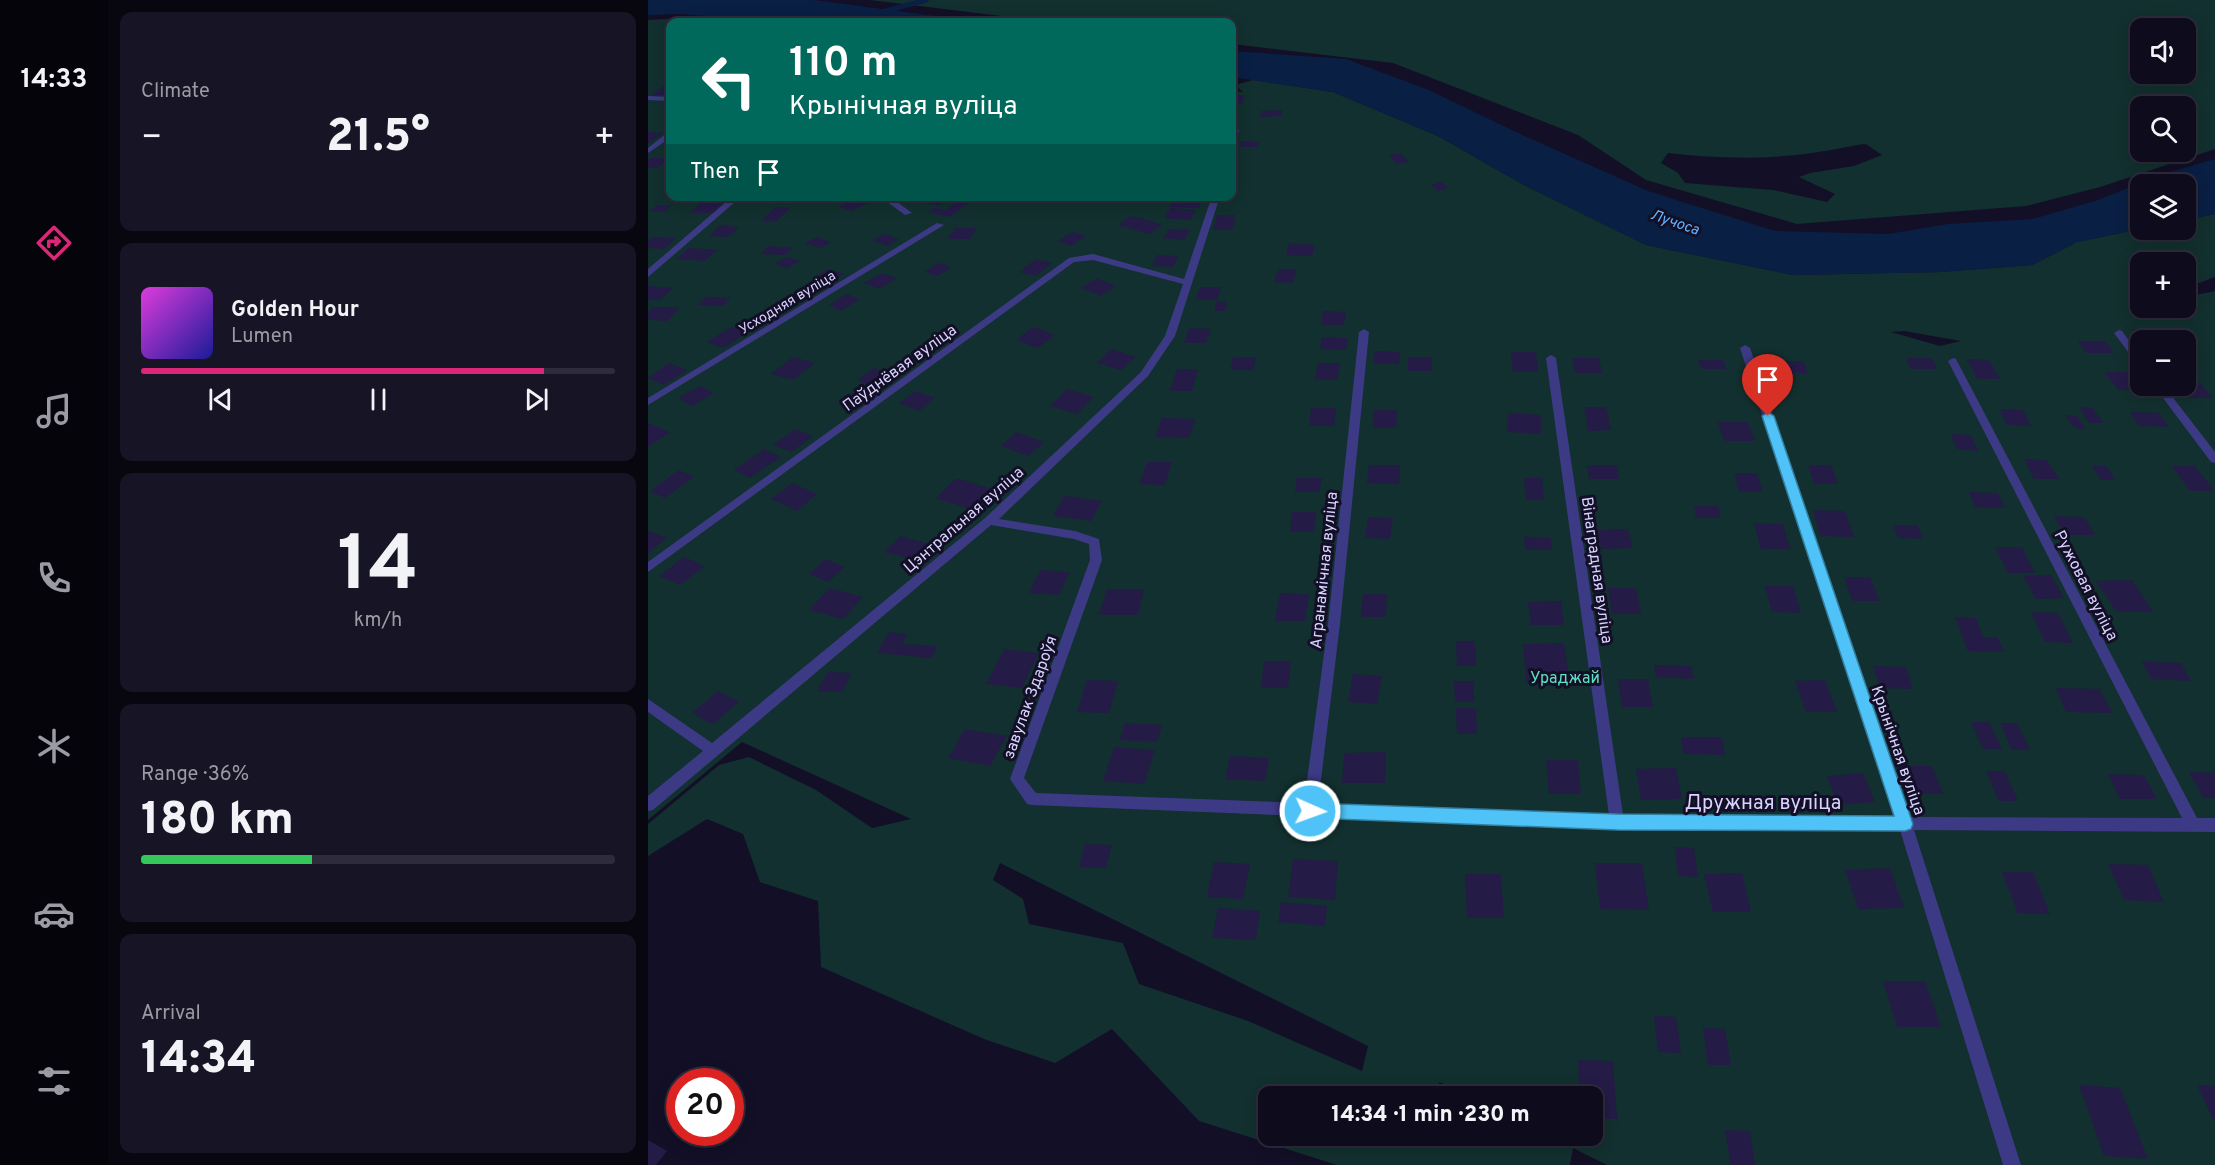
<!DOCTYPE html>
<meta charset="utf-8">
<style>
:root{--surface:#0e0b1c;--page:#171425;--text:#f1f3f6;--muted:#9b9ba3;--line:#2e2b3b;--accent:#db2777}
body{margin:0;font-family:Overpass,sans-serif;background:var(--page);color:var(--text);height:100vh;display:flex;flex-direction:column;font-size:22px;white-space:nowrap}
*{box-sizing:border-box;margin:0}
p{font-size:20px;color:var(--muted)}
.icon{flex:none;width:33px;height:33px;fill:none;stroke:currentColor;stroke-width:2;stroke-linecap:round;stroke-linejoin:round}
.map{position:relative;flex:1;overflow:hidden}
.details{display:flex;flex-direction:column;gap:12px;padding:12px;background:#08060f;width:540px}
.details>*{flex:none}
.top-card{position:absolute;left:18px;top:18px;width:570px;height:183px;border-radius:12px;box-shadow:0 3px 15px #0003,0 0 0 2px var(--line);background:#00695c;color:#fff;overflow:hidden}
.controls{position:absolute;left:1482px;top:18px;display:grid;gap:12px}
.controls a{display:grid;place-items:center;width:66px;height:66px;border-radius:12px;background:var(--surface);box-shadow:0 3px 15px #0003,0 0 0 2px var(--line);font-size:30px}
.speed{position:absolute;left:18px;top:1068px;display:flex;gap:12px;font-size:30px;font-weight:700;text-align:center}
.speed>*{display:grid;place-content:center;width:78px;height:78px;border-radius:50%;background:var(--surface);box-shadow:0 3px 15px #0003,0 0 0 2px var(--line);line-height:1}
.speed .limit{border:9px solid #d22;background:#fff;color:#111}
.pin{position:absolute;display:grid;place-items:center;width:51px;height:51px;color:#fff;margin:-62px -26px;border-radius:50% 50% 50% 0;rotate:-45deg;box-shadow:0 0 6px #0007}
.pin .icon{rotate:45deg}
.me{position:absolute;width:66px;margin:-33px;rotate:92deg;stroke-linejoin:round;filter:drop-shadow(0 0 4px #0008)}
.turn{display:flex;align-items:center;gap:21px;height:126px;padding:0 24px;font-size:27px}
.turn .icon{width:78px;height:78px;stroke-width:2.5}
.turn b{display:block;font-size:42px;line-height:51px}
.then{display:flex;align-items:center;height:57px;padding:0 24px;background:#0003;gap:12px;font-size:22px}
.big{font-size:45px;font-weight:800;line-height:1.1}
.details .tile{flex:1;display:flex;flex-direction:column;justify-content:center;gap:9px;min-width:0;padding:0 21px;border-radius:12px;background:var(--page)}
.details .dial{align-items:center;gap:0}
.dial b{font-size:78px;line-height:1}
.song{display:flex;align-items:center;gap:18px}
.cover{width:72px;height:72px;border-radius:9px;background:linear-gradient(135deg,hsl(300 70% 55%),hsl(240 70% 35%))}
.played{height:6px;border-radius:3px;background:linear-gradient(90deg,var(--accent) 85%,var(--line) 85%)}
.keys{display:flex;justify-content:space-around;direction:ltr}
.heat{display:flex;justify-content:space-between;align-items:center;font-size:33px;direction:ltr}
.charge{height:9px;border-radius:4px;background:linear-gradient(90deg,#34c759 36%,var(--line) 0)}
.trip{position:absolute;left:610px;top:1086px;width:345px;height:60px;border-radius:12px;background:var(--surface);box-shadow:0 3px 15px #0003,0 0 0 2px var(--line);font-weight:800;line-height:60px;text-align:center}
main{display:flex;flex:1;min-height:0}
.tab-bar{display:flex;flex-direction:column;width:108px;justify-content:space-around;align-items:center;background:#06040b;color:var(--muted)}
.tab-bar .icon{width:42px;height:42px}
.tab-bar .current{color:var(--accent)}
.tab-bar b{font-size:27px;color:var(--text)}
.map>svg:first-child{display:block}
.green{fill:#12302f;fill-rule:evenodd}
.water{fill:#0a1f44}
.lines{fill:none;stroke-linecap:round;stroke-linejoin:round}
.stream{stroke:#0a1f44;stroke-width:5}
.building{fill:#241b47}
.service{fill:#3d3a85;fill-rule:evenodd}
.route{fill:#4fc3f7;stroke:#337fa1;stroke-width:1.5}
.labels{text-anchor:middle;stroke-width:6;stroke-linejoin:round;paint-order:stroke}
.far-street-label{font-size:14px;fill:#d9d4ff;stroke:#130f26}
.far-water-label{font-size:15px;font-style:italic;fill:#62b6ff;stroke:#130f26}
.street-label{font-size:16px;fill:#d9d4ff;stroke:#130f26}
.park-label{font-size:16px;fill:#5fe0c0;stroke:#130f26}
.near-street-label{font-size:20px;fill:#d9d4ff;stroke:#130f26}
</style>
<main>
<nav class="tab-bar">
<b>14:33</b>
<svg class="icon current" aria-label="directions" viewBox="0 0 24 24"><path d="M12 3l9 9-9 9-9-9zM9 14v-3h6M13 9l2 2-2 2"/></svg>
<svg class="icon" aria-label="music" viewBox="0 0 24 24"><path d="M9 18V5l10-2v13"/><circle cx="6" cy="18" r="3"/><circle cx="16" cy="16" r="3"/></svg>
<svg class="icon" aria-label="phone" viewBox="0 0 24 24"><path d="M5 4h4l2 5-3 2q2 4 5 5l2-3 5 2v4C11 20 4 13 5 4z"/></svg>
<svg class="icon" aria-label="climate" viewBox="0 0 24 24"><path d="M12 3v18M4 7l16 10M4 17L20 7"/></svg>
<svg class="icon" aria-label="car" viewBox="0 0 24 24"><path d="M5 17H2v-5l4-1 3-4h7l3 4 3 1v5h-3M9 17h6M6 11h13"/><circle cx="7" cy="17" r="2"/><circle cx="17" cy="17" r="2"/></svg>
<svg class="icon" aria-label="filters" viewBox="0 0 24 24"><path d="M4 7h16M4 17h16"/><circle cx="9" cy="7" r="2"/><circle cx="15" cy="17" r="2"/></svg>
</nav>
<section class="details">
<div class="tile"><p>Climate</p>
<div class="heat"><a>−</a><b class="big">21.5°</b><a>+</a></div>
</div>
<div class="tile">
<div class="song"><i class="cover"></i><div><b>Golden Hour</b><p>Lumen</p></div></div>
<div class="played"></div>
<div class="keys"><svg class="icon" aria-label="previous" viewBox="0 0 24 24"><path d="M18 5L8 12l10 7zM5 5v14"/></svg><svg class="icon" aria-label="pause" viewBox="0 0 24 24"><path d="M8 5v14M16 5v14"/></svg><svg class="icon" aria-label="next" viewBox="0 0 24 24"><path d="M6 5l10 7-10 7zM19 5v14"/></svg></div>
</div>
<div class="tile dial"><b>14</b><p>km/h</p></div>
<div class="tile"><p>Range · 36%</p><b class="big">180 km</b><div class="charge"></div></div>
<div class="tile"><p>Arrival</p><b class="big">14:34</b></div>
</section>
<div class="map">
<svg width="1567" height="1165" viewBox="0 0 1567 1165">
<rect width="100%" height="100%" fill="#130f26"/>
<g class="green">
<path d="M222 0H1567V149L1452 187 1378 206 1149 224 998 180 930 135 745 63 584 44V22H403ZM1538 28V74H1492V28ZM1538 106V152H1492V106ZM1218 144 1234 155 1206 166 1162 173 1151 177 1187 194 1179 202 1125 190 1037 183 1030 173 1013 163 1020 153C1072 159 1125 160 1177 151 1191 149 1204 145 1218 144Z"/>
<path d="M35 18 96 22H22V36L19 37H22V196H584V91L595 92 587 85 605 80 685 92 790 136 876 185 998 245 1145 275 1293 272 1384 265 1429 242 1492 229 1538 230V220L1567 214V277L1538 288V262H1492V304L1479 308 1492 306 1538 308V297L1567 291V1165H959L925 1148 922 1165H689L551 1121 464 1029 407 1063 336 1039 173 967 170 901 112 882 95 834 59 819 0 856V824L71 765 101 757 168 790 224 828 263 819 94 742 0 820V20ZM1256 331 1313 341 1292 346 1243 332ZM1492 340H1538V386H1492ZM352 863 720 1046 714 1071 600 1021 491 984 475 943 381 924 375 899 345 880ZM791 1082 821 1096H945V1136H621V1096H817L792 1088Z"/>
</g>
<g class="water">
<path d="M0 0H166L333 22H355H136L33 14 0 15Z"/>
<path d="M584 51 698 59 781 90 870 133 1000 191 1127 231 1240 234 1300 224 1385 219 1450 200 1515 174 1567 159V214L1538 220V184H1492V229L1429 242 1384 265 1293 272 1145 275 998 245 876 185 790 136 685 92 584 77Z"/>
</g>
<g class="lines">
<path class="stream" d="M234 12 278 0"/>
</g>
<g class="building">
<path d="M17 85H22V95H4Z"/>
<path d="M584 95H597L594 104H584Z"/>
<path d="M634 110V116L612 117 613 111Z"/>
<path d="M0 132 15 133 0 144Z"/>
<path d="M592 141 611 142 610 147H591Z"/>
<path d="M753 153 760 162 748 164 741 155Z"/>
<path d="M3 158H21L9 168H0V160Z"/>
<path d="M793 182 800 188 791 191 783 185Z"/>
<path d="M279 196H294L303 198 291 206 272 202Z"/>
<path d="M317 196H330L302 217 280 212 286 208 298 210Z"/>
<path d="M58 198 80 199 64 213H42Z"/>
<path d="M206 199 219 203 204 211 191 207Z"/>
<path d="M525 200 554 201 551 208 521 207Z"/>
<path d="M9 205H24L16 212H1Z"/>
<path d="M127 207 142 208 129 221H114Z"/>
<path d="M522 208 548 210 543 220 517 218Z"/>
<path d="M569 215H588L584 230H565Z"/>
<path d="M483 216 514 224 502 234 470 225Z"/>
<path d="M72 225 91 227 80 237 61 236Z"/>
<path d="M307 228H328L322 239H300Z"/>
<path d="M521 229 542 230 536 240 515 238Z"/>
<path d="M425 232 438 236 423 246 410 241Z"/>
<path d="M237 234 251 239 239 246 225 240Z"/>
<path d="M6 237 28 238 16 249 0 248V242Z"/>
<path d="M168 237 183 242 173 248 157 244Z"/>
<path d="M641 243 667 245 664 256 638 255Z"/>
<path d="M120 246 145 248 137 255 112 254Z"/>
<path d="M41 248 69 250 56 261 28 259Z"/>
<path d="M509 255 530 256 525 267 504 266Z"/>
<path d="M139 257 152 261 139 268 126 264Z"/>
<path d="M388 259 404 263 388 276 371 272Z"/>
<path d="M290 263 303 267 290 276 277 272Z"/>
<path d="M181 269 196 274 183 282 168 276Z"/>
<path d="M630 269H649L645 283 626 282Z"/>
<path d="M234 273 249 278 232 289 216 283Z"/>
<path d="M449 278 468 286 453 296 433 288Z"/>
<path d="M0 286 25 288 12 300 0 299Z"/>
<path d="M552 287H573L569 300 548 299Z"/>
<path d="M199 294 212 299 193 311 181 305Z"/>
<path d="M58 297H83L75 306 50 305Z"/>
<path d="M568 301H579L577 311H566Z"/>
<path d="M5 307H32L19 321 0 320V313Z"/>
<path d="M675 311 698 312 696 325H673Z"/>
<path d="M83 327 99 333 76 348 59 342Z"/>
<path d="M385 327 407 335 390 348 368 340Z"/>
<path d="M541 328 563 329 558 343H536Z"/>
<path d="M1484 329H1505L1515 340H1494Z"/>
<path d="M674 337 700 338 698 350 672 349Z"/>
<path d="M1430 341H1457L1466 353H1438Z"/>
<path d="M464 349 488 357 473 370 449 363Z"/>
<path d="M727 351 752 352 751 364 725 363Z"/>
<path d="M863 352H888L890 372H865Z"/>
<path d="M145 357 167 363 145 380 123 374Z"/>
<path d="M585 357H608L605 370 582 369Z"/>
<rect x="760" y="357" width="24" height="14"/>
<path d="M924 358H951L954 373H927Z"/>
<path d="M1258 358H1284L1289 369H1263Z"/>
<path d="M1319 359 1341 360 1352 379H1329Z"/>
<path d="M1050 360H1075L1078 369H1053Z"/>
<path d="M1123 361H1155L1160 373H1128Z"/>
<path d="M21 363 39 370 16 385 0 378Z"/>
<path d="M670 363H692L689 380 667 379Z"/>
<path d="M226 368 246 376 229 388 209 380Z"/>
<path d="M529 369H550L544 391H522Z"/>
<path d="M1456 372H1479L1493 390H1470Z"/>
<path d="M1538 379H1548L1565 398H1535L1525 386H1538Z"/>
<path d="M52 386 66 393 44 406 30 398Z"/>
<path d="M419 389 446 397 429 414 402 406Z"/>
<path d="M268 391 287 398 271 411 251 403Z"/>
<path d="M936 407H958L963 430 940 431Z"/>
<path d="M1431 407 1445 408 1455 423H1441Z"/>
<path d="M663 408H688L686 426H661Z"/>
<path d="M1351 409 1375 410 1383 426 1359 425Z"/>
<path d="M726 410H749L748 428H725Z"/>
<path d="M1482 412 1511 413 1521 427 1491 426Z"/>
<path d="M860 413 893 415V434L859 432Z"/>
<path d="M1418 415 1429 416 1437 429 1426 428Z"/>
<path d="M514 418 547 419 541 438 507 437Z"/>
<path d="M1070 422H1100L1107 441H1076Z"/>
<path d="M0 423 22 432 0 447Z"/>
<path d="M147 429 165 436 143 452 125 445Z"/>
<path d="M368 432 396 442 380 456 353 446Z"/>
<path d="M1303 434 1323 435 1330 451 1309 449Z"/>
<path d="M116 449 133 457 102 478 86 470Z"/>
<path d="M1376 459 1399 460 1411 479H1386Z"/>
<path d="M499 462H524L517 485 491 484Z"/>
<path d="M721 465H752L751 484 719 483Z"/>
<path d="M939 465H969L971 479H941Z"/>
<path d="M1160 465H1183L1190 484H1166Z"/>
<path d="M1444 466H1458L1467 480H1453Z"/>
<path d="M1524 466H1547L1566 491H1542Z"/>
<path d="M31 470 46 477 17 498 2 491Z"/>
<path d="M1086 473H1109L1115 492H1091Z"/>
<path d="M308 478 347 490 327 511 288 498Z"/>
<path d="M649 478H674L671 492H647Z"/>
<path d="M876 478H894L896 500H878Z"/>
<path d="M144 483 169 494 149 511 123 499Z"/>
<path d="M1321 492 1350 493 1357 508 1327 507Z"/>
<path d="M416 496 454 501 443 521 405 516Z"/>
<path d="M1046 506H1070L1073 518H1048Z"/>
<path d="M1165 510 1197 511 1206 537 1172 536Z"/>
<path d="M644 512H668L666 532H642Z"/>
<path d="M1406 516 1436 517 1447 535H1417Z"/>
<path d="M720 517 745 518 742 539 717 538Z"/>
<path d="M1106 523 1135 524 1142 549H1113Z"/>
<path d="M1245 525H1269L1275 539 1250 538Z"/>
<path d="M980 529 985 548 953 549 949 530Z"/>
<path d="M0 531 19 538 0 553Z"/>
<path d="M252 536 281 544 266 560 236 552Z"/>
<path d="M876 537 903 538 904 550H877Z"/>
<path d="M1347 547H1374L1387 573H1360Z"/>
<path d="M36 557 57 566 32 585 11 576Z"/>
<path d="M177 559 197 567 180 582 161 574Z"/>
<path d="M392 570 422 572 411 595 381 593Z"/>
<path d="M1403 575 1416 598 1388 599 1375 576Z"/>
<path d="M1196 577H1222L1232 601H1204Z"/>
<path d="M1484 580 1505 611 1469 612 1448 581Z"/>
<path d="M1117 586H1145L1153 613 1124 612Z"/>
<path d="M182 588 215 597 195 619 161 610Z"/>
<path d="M960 588H988L993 614H964Z"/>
<path d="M459 589H496L490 615H451Z"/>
<path d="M632 593 661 594 657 621H627Z"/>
<path d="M715 594H739L738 617H713Z"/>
<path d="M913 601 916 625H883L880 602Z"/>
<path d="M1383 612 1410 613 1425 643 1397 642Z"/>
<path d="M1307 617 1328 618 1335 637H1349L1356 652 1320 651Z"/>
<path d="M241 632 259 634 254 644 289 646 284 658 229 653Z"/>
<path d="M808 641H827L828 666H809Z"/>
<path d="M916 643 922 683 879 684 875 644Z"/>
<path d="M356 649 391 653 374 688 338 684Z"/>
<path d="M616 661H643L640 688H613Z"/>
<path d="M1494 661 1533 663 1543 681 1503 679Z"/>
<path d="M1006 665 1044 666 1045 679 1008 677Z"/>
<path d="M1225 666 1258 667 1265 689 1232 688Z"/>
<path d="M180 672 204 673 194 692 169 691Z"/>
<path d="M705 674 734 676 729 704 700 702Z"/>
<path d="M970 679H1000L1005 707H974Z"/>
<path d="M439 680 470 681 461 713 429 712Z"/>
<path d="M1177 680 1189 712H1158L1147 681Z"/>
<path d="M806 681H826V702H807Z"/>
<path d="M1408 688 1452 689 1464 713 1418 712Z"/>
<path d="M70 691 91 702 65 724 44 713Z"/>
<path d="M808 708H828L829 734H809Z"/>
<path d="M1323 722H1341L1354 749H1335Z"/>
<path d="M477 723 514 725 509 742 471 740Z"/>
<path d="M1352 723H1369L1382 750H1364Z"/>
<path d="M317 729 359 736 342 766 300 758Z"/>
<path d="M1033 737H1074L1077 755 1035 754Z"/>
<path d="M466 747 507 750 496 784 455 781Z"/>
<path d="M738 752 737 783H694L696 753Z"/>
<path d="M582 756 621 758 617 781 577 779Z"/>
<path d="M898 760H930L933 794H901Z"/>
<path d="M1254 766H1284L1295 794H1264Z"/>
<path d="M1028 768 1034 799 993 800 988 769Z"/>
<path d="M1338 771H1357L1370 801H1351Z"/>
<path d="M1541 772 1567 773V798H1555Z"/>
<path d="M1215 773 1227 802 1190 805 1179 776Z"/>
<path d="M1460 774 1496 775 1509 799H1472Z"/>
<path d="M437 844 464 845 458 868 431 867Z"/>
<path d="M1027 847 1046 848 1050 877 1030 876Z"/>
<path d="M645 859 690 861 687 900 640 897Z"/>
<path d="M566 862 602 864 595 899 559 897Z"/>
<path d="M947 863H994L1001 910 952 909Z"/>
<path d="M1460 864 1500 865 1516 902 1476 900Z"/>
<path d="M1242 868 1256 908 1210 909 1197 870Z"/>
<path d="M1354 872H1385L1402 914 1370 913Z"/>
<path d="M1094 873 1103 912H1065L1056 874Z"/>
<path d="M817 874H853L856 918H819Z"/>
<path d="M633 902 679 906 677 926 630 922Z"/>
<path d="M570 908 612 911 608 940 564 938Z"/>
<path d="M1235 981H1277L1293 1027H1249Z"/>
<path d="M1006 1016 1028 1017 1033 1053 1010 1052Z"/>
<path d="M1055 1028 1077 1029 1083 1065H1060Z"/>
<path d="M930 1060 965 1061 969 1119 945 1118V1096H932Z"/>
<path d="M1431 1085 1472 1088 1500 1159 1456 1156Z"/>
<path d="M1549 1085H1567V1123Z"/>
<path d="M1077 1130 1102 1131 1107 1165H1083Z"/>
<path d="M0 1140 19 1151 8 1165H0Z"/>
</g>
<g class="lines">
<g class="service">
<path d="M0 96 22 97V101L0 100Z"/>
<path d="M584 125 591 130 588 142 584 144Z"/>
<path d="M19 133H22V138L0 153V148Z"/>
<path d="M85 196H94L0 277V269Z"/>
<path d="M231 196H241L264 213 257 215Z"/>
<path d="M564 196H572L527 336 500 376 351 519 427 531 451 539 454 560 376 778 388 793 656 803 680 624 711 332 716 329 721 332 692 624 670 804 961 815 898 358 903 355 908 358 975 815 1247 817 1092 348 1097 345 1102 348 1262 817 1534 818 1300 361 1305 358 1308 359 1549 818H1567V832L1266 830 1373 1165H1355L1252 830 969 829 384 805 379 804 362 779 442 560 441 544 426 539 343 525 5 810 0 811V796L55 751 0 712V699L64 743 337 518 493 372 517 336 535 284 445 260 426 262 0 572V562L421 258 445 254 536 279Z"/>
<path d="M289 223 296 225 0 405V398Z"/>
<path d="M1471 330 1474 331 1492 356V365L1489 364 1466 333Z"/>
<path d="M1506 386H1516L1567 452V463L1563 462Z"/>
</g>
</g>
<path class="route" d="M1120 412 1126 416 1265 824 1263 829 1257 831 969 830 662 818 657 816 654 811 657 806 662 803 969 814 1246 816 1114 416Z"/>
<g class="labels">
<g class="far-street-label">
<text transform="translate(139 302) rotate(-31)" y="5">Усходняя вуліца</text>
</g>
<g class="far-water-label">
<text transform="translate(1027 222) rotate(19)" y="5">Лучоса</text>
</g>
<g class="street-label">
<text transform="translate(251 367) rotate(-36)" y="6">Паўднёвая вуліца</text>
<text transform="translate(315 519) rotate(-41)" y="6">Цэнтральная вуліца</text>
<text transform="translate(675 570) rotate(-84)" y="6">Агранамічная вуліца</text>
<text transform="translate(950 570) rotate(82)" y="6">Вінаградная вуліца</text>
<text transform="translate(1439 585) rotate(63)" y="6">Ружовая вуліца</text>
<text transform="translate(381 697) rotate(-70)" y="6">завулак Здароўя</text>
<text transform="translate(1251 750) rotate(71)" y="6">Крынічная вуліца</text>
</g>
<g class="park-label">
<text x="917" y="683">Ураджай</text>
</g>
<g class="near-street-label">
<text x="1115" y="809">Дружная вуліца</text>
</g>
</g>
</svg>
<div class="controls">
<a><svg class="icon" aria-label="sound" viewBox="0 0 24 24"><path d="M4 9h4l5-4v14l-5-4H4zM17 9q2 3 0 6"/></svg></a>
<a><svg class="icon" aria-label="search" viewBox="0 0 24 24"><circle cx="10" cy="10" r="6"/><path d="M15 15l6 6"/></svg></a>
<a><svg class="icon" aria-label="layers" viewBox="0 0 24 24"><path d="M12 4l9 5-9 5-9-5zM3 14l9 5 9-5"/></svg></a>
<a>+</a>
<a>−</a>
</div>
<div class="speed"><div class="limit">20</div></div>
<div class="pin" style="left:1120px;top:416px;background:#d93025"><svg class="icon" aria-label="arrive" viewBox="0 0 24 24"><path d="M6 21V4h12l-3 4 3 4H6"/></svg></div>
<svg class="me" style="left:662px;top:811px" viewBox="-20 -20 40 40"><circle r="17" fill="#4fc3f7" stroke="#fff" stroke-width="3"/><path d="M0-11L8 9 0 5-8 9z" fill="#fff"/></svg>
<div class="trip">14:34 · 1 min · 230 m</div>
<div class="top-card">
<div class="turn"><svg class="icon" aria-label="left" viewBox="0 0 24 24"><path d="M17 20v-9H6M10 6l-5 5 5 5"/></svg><div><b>110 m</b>Крынічная вуліца</div></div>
<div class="then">Then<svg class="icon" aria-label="arrive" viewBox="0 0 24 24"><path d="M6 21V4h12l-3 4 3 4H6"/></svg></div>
</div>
</div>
</main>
